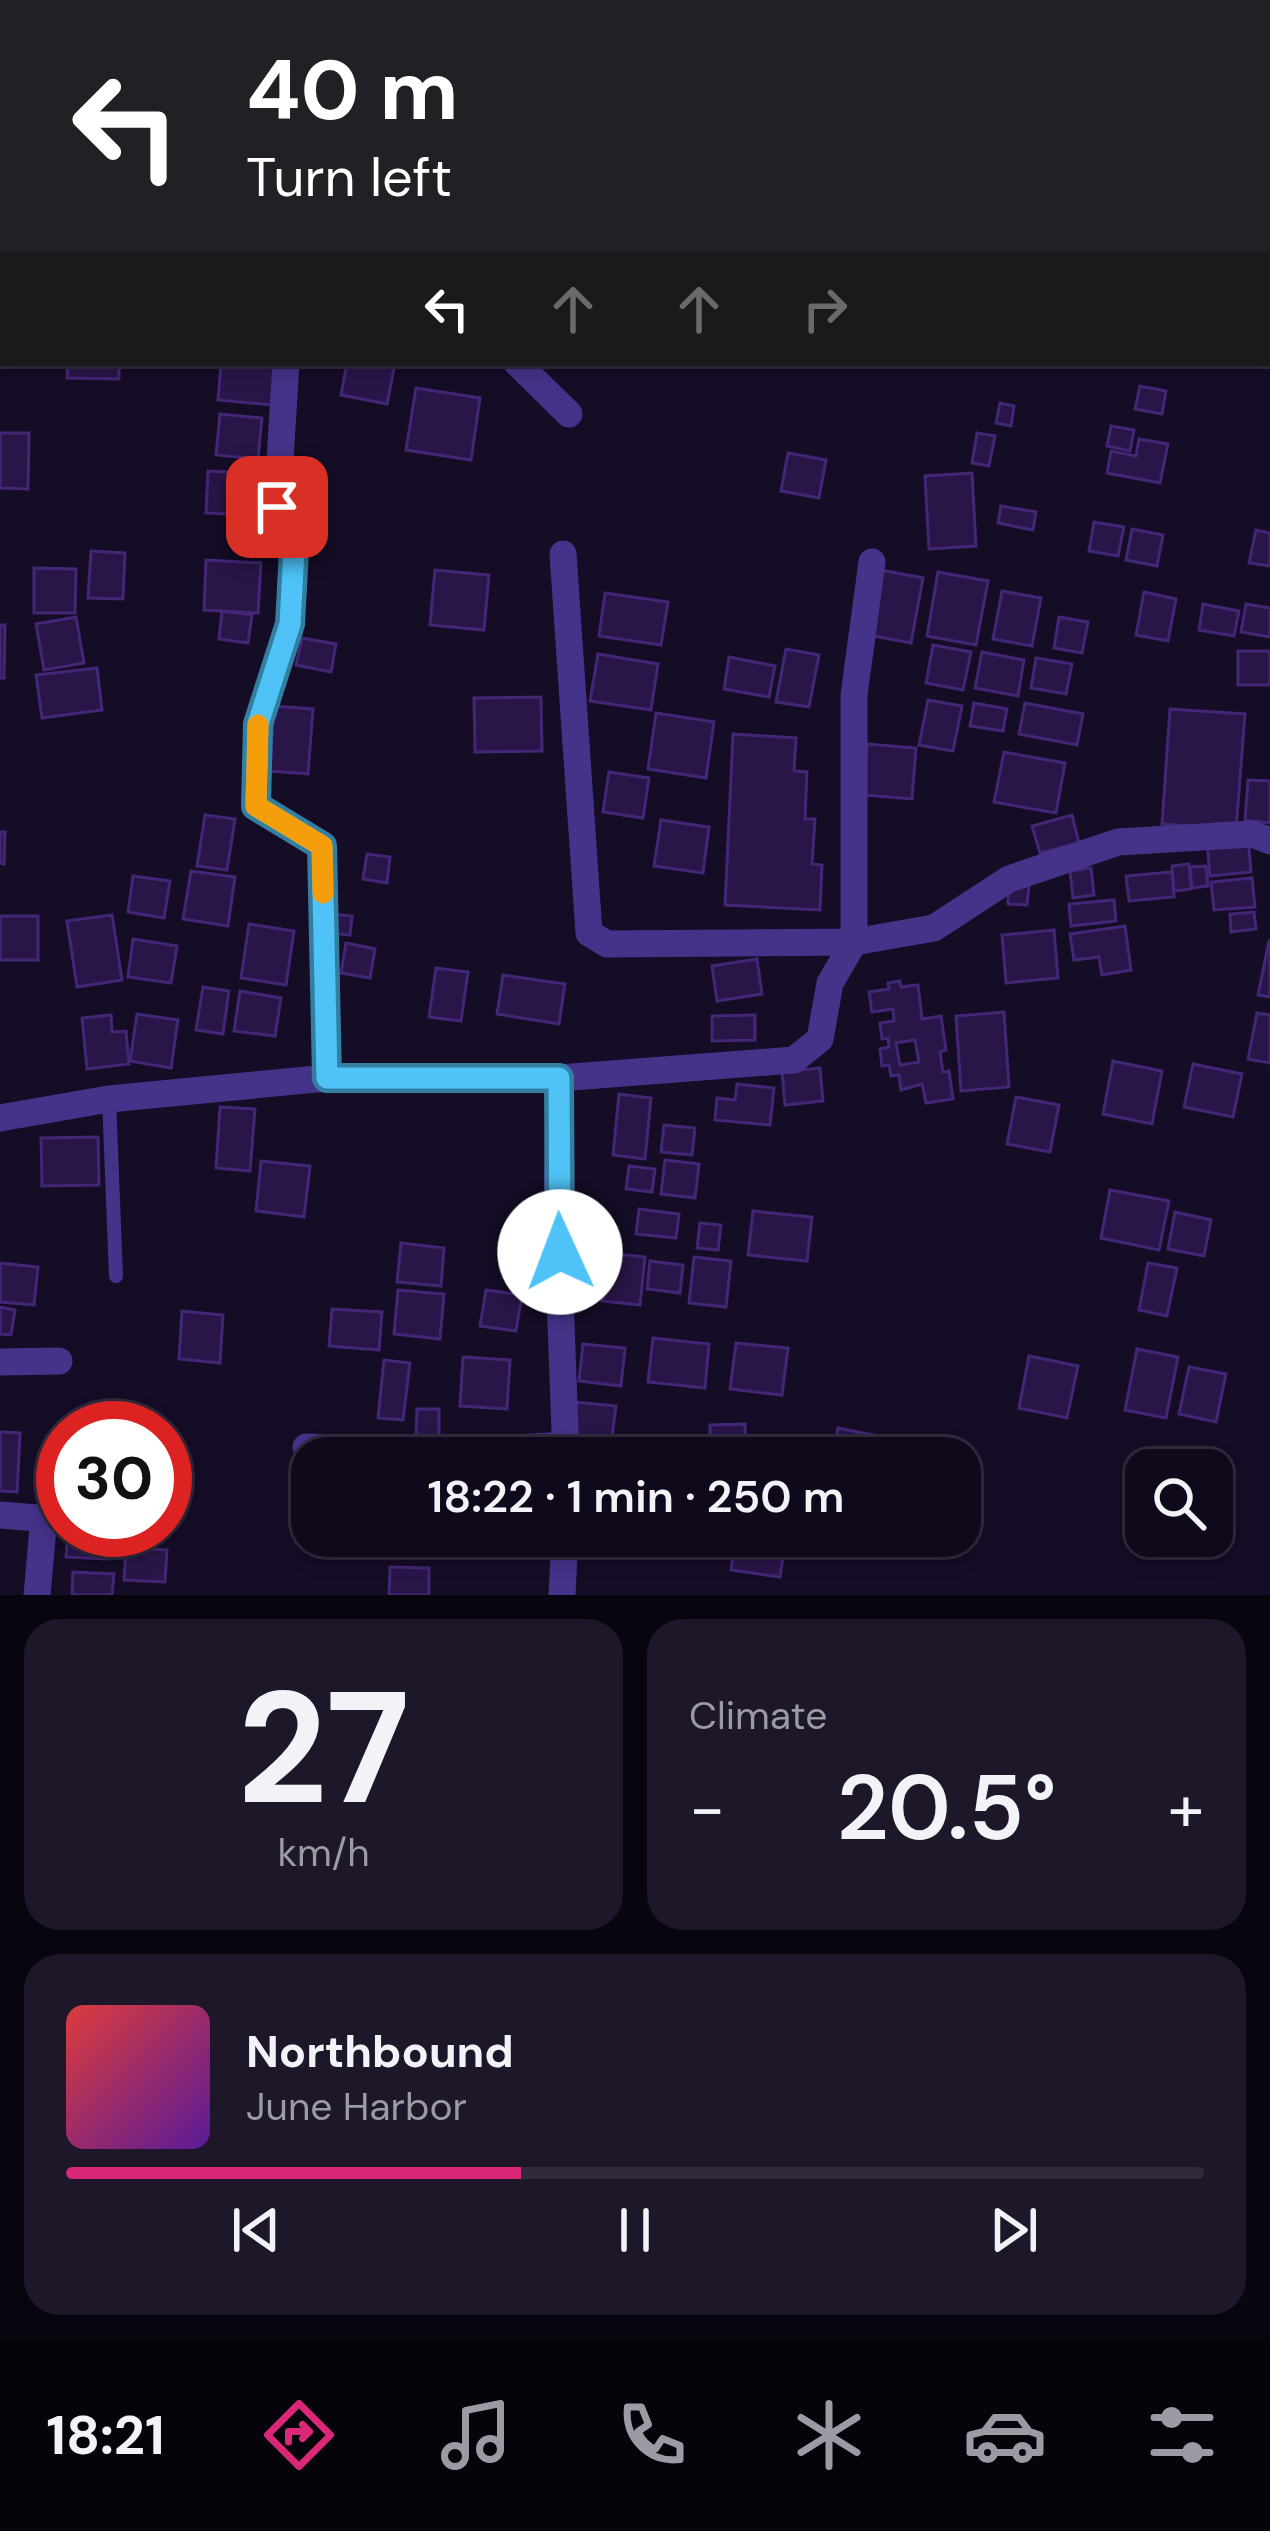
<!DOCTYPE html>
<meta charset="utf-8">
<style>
:root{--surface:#10091c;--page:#1e1729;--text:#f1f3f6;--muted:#9c9aa3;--line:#302a3b;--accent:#db2777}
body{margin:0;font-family:"DM Sans",sans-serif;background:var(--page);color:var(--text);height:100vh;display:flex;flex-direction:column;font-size:45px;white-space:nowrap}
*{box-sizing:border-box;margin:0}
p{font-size:39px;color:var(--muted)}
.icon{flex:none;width:66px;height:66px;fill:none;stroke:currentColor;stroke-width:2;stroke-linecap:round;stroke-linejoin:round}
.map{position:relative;height:1595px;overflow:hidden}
.panel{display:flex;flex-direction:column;gap:24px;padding:24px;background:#09050f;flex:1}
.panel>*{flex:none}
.hud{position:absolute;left:0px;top:0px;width:1272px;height:366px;box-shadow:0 6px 18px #0003,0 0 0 3px var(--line);background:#202124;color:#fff;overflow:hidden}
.buttons{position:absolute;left:1125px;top:1449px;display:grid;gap:24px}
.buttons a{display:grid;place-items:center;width:108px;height:108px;border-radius:24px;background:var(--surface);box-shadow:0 6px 18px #0003,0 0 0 3px var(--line);font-size:60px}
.speed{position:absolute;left:36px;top:1401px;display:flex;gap:24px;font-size:60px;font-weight:700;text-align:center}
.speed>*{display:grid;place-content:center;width:156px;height:156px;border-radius:50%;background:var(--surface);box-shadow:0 6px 18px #0003,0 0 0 3px var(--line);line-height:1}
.speed .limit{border:18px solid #d22;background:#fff;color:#111}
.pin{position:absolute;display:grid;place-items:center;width:102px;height:102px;color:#fff;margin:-51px;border-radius:24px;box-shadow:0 6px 18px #0006}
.me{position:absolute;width:132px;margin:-66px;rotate:358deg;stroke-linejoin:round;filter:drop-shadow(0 0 9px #0008)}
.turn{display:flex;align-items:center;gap:42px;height:252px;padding:0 48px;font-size:54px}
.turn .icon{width:156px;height:156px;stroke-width:2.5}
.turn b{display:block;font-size:84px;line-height:102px}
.lanes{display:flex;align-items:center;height:114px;padding:0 48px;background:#0003;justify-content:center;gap:60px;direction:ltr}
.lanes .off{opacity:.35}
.big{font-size:90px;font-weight:600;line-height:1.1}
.panel .widget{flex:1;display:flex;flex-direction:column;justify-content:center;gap:18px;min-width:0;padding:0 42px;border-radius:36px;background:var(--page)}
.panel .dial{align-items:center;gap:0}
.dial b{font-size:156px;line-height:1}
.song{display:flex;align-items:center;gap:36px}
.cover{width:144px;height:144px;border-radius:18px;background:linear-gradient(135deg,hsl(0 70% 55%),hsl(270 70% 35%))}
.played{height:12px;border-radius:6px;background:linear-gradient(90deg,var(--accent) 40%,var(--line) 40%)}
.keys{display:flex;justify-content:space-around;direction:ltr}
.heat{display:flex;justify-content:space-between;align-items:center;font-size:66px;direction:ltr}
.panel .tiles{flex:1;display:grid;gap:24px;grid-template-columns:1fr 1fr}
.widget:last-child{grid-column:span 2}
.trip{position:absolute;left:291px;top:1437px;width:690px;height:120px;border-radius:36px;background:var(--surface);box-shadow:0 6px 18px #0003,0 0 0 3px var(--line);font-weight:600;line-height:120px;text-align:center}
.menu{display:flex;height:192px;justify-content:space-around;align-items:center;background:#06040b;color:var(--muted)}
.menu .icon{width:84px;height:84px}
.menu .selected{color:var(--accent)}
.menu b{font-size:54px;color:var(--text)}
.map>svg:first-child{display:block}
.building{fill:#291649;stroke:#442677;stroke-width:3;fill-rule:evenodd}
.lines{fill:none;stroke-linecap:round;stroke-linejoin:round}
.lane{stroke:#45338a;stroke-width:14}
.street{stroke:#45338a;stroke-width:27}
.route-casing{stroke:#337fa1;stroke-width:30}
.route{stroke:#4fc3f7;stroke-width:21}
.slow{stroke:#f59e0b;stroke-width:21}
</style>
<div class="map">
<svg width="1270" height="1595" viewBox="0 0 1270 1595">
<rect width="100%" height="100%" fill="#150c26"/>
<g class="building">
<path d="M210 0H260L261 3H211Z"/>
<path d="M596 0H643V3H597Z"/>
<path d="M834 0H886L834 3Z"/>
<path d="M1155 0H1215L1155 3Z"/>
<path d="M68 363H119V379L67 378Z"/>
<path d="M221 363H278L273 405 218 400Z"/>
<path d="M347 363H395L387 404 341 395Z"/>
<path d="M1140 386 1166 391 1162 414 1135 409Z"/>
<path d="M416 388 480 398 471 460 406 450Z"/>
<path d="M1000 403 1014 406 1011 426 996 423Z"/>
<path d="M220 414 262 418 258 459 216 455Z"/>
<path d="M1111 426 1134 430 1130 451 1107 446Z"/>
<path d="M0 433H29L28 489 0 488Z"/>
<path d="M977 433 995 436 989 466 972 463Z"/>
<path d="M1139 439 1168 444 1160 483 1107 473 1111 451 1136 456Z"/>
<path d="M788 453 826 460 819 498 781 491Z"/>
<path d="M208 471 249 473 247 515 206 513Z"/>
<path d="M972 473 976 546 929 549 925 476Z"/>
<path d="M1001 506 1036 512 1033 530 998 523Z"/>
<path d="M1094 522 1124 527 1118 556 1089 551Z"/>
<path d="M1132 529 1163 535 1157 566 1126 560Z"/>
<path d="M1256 530 1270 533V566L1249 563Z"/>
<path d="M91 551 125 553 123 599 88 598Z"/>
<path d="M206 560 261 563 258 613 204 610Z"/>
<path d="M34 568 76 569 75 613H34Z"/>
<path d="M435 570 489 575 484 630 430 625Z"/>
<path d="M881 570 923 578 911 643 869 635Z"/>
<path d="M938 572 988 581 976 645 927 636Z"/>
<path d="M1002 591 1041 598 1032 646 993 639Z"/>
<path d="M1144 592 1176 599 1168 641 1136 635Z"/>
<path d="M605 593 668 602 661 645 599 636Z"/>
<path d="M1203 604 1239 611 1234 636 1199 630Z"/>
<path d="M1246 604 1270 608V637L1241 632Z"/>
<path d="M222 611 252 615 248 643 219 639Z"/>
<path d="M76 617 84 663 44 670 36 624Z"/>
<path d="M1059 617 1088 622 1082 653 1054 648Z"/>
<path d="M0 625H5L4 678H0Z"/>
<path d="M302 638 336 644 331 672 296 665Z"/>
<path d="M933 645 971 652 963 690 926 683Z"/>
<path d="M786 649 819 655 809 707 776 702Z"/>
<rect x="1238" y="651" width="32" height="34"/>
<path d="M982 652 1024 660 1018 696 975 688Z"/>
<path d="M598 654 658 664 651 710 590 701Z"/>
<path d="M729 657 775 666 769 697 724 689Z"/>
<path d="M1036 658 1072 664 1066 694 1031 688Z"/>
<path d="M97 668 102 710 42 718 36 675Z"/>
<path d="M541 697 542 751 475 752 474 698Z"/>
<path d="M928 700 962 706 953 751 919 745Z"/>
<path d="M974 703 1007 709 1003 731 970 726Z"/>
<path d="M1025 703 1083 714 1077 745 1019 734Z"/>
<path d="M274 706 313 709 308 774 270 771Z"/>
<path d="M1170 709 1245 714 1236 830 1162 824Z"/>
<path d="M656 713 714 722 706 778 648 769Z"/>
<path d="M733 734 796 738 794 771 807 772 805 819H815L812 864 822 865 820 910 725 905Z"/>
<path d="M867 744 916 748 912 799 863 795Z"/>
<path d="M1004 752 1065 763 1056 813 994 802Z"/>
<path d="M609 772 649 778 643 818 603 812Z"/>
<path d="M1248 780 1270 781V823L1245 820Z"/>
<path d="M205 815 235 819 227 870 197 866Z"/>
<path d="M1072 815 1079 843 1040 853 1032 826Z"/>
<path d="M661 820 709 827 703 873 654 866Z"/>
<path d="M0 832H5L4 864 0 863Z"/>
<path d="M1248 837 1251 872 1210 876 1207 841Z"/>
<path d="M367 854 390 857 387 883 363 879Z"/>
<path d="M1189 864 1191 889 1174 891 1172 866Z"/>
<path d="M1206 866 1208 886 1192 888 1190 867Z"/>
<path d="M1091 868 1094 895 1073 898 1070 871Z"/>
<path d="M191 871 235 877 228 926 183 919Z"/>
<path d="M1172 872 1174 897 1129 901 1126 876Z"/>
<path d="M133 876 170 881 164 918 128 912Z"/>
<path d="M1252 878 1255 907 1214 910 1211 882Z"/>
<path d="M1008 885 1029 886 1027 905 1008 904Z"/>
<path d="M1114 900 1116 921 1071 926 1069 904Z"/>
<path d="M1254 912 1256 929 1231 932 1230 914Z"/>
<path d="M332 914 352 916 350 935 330 933Z"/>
<path d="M112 915 122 980 77 987 67 921Z"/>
<rect x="0" y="916" width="38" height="44"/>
<path d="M249 924 294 931 286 985 241 978Z"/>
<path d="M1125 926 1131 970 1102 975 1099 957 1074 960 1070 934Z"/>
<path d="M1054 930 1058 978 1006 983 1002 935Z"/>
<path d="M133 939 177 946 171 983 128 977Z"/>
<path d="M1269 941H1270V997L1258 995Z"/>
<path d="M346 943 375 949 370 978 341 973Z"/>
<path d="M757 959 762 994 717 1001 712 966Z"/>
<path d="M436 968 468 972 461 1021 429 1017Z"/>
<path d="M503 975 565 984 559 1024 497 1014Z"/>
<path d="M900 981 901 987 918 985 922 1019 941 1016 946 1050 940 1052 943 1072 949 1071 953 1099 926 1103 922 1084 901 1090 899 1075 891 1076 889 1065 882 1066 880 1049 889 1047 888 1038 882 1039 880 1023 894 1021 893 1009 872 1012 869 992 889 989 888 983ZM915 1040 919 1062 900 1065 896 1043Z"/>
<path d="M203 987 229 991 223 1034 196 1030Z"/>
<path d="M240 991 281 998 275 1036 234 1031Z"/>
<path d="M1004 1012 1009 1087 961 1091 956 1016Z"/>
<path d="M1257 1013 1270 1015V1063L1248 1059Z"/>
<path d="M137 1014 178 1020 171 1068 130 1061Z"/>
<path d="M111 1015 112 1032 126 1031 129 1064 87 1069 82 1018Z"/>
<path d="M755 1015V1040L712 1041V1016Z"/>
<path d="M1113 1061 1162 1071 1152 1124 1103 1114Z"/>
<path d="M1193 1064 1242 1074 1233 1117 1184 1107Z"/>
<path d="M820 1068 823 1101 785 1105 782 1072Z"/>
<path d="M737 1084 774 1088 770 1125 715 1120 717 1098 735 1100Z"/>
<path d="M619 1094 651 1098 645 1159 613 1155Z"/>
<path d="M1016 1097 1059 1105 1050 1152 1007 1144Z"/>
<path d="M220 1107 255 1109 250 1171 216 1168Z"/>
<path d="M664 1125 695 1128 692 1155 661 1152Z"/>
<path d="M98 1137 99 1185 42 1186 41 1138Z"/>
<path d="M665 1160 699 1164 695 1198 661 1194Z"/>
<path d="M261 1161 310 1166 304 1217 256 1211Z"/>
<path d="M629 1166 655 1169 652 1192 626 1189Z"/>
<path d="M1110 1190 1169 1201 1159 1250 1101 1238Z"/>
<path d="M639 1209 679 1214 676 1238 636 1234Z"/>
<path d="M753 1211 812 1217 807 1261 748 1255Z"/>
<path d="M1175 1212 1211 1220 1204 1256 1168 1249Z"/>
<path d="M700 1223 721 1225 718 1250 697 1248Z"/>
<path d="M401 1243 444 1248 441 1286 397 1282Z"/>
<path d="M608 1253 645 1257 640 1305 602 1301Z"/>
<path d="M694 1257 731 1261 726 1307 689 1303Z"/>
<path d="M650 1261 683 1265 680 1293 647 1289Z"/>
<path d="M0 1263 38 1267 34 1305 0 1302Z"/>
<path d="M1148 1263 1177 1268 1167 1316 1139 1310Z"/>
<path d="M398 1290 444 1294 440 1339 394 1334Z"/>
<path d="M486 1290 522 1295 516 1331 480 1326Z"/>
<path d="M0 1307 15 1310 11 1335 0 1334Z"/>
<path d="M332 1309 382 1312 379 1350 329 1346Z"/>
<path d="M182 1311 223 1315 220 1363 179 1359Z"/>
<path d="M653 1338 709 1344 705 1388 648 1382Z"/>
<path d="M736 1343 788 1348 782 1395 730 1389Z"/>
<path d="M583 1344 625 1348 621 1386 579 1381Z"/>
<path d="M1137 1349 1178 1357 1166 1418 1125 1410Z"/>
<path d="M1029 1356 1078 1366 1067 1418 1019 1408Z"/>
<path d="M463 1357 510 1360 507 1409 460 1406Z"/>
<path d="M384 1360 410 1363 403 1420 378 1418Z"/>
<path d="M1189 1367 1226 1374 1216 1422 1179 1414Z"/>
<path d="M575 1402 616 1406 611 1445 571 1441Z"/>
<path d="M417 1409H439V1436L416 1435Z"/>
<path d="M745 1424 746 1458H710V1425Z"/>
<path d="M838 1428 883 1437 879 1458H832Z"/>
<path d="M0 1432 20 1433 17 1492 0 1491Z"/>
<rect x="635" y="1445" width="37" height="13"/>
<rect x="303" y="1462" width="9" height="38"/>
<path d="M68 1530H110L108 1559 66 1557Z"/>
<rect x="329" y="1536" width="28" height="5"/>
<path d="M405 1536H436L435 1558 404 1557Z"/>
<path d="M735 1536H786L780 1577 731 1570Z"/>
<path d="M126 1548 167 1550 165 1582 124 1580Z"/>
<path d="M390 1567 429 1568V1595H389Z"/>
<path d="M73 1572 114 1574 112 1595H72Z"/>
</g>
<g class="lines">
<path class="lane" d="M109 1099 116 1276"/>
<g class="street">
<path d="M362 0 363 3"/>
<path d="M1144 3V0"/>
<path d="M1269 101H1270"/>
<path d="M0 321 3 320"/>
<path d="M286 363 277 507 294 549 290 624 258 724 257 806 322 846 327 1078"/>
<path d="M517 363 569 414"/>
<path d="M563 554 589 933 607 944 854 942 934 928 1009 879 1118 842 1252 834 1270 841"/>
<path d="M559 1078 557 1215 566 1458"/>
<path d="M0 1118 109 1099 327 1078H559L794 1060 820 1039 830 983 854 942V695L872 562"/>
<path d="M0 1362 59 1361"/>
<path d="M306 1447 450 1452 566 1445"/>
<path d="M0 1515 37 1518 43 1528 37 1595"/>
<path d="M562 1595 565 1536"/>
</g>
</g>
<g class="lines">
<g class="route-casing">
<path id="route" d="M277 507 294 550 290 624 258 724 256 806 322 846 327 1078H559L560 1252"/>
</g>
<use href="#route" class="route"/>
<path class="slow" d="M258 725 256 806 322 846 323 893"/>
</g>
</svg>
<div class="buttons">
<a><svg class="icon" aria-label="search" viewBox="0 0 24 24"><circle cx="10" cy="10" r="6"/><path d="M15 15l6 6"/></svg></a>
</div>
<div class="speed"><div class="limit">30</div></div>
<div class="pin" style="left:277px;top:507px;background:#d93025"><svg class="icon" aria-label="arrive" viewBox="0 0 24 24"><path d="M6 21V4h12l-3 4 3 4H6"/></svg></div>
<svg class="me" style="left:560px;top:1252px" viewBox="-20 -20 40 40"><circle r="19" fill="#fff"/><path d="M0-13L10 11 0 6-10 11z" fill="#4fc3f7"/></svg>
<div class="trip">18:22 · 1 min · 250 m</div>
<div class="hud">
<div class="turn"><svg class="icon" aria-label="left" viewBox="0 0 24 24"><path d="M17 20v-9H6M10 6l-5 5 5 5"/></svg><div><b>40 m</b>Turn left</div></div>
<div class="lanes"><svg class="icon" aria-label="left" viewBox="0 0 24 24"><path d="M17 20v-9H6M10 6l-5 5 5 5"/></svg><svg class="icon off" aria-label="ahead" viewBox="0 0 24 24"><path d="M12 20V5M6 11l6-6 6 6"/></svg><svg class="icon off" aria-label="ahead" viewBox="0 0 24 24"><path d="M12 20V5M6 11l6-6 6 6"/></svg><svg class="icon off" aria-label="right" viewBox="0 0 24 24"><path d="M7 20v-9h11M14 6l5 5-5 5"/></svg></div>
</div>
</div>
<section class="panel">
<div class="tiles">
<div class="widget dial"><b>27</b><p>km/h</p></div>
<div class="widget"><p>Climate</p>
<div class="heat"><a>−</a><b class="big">20.5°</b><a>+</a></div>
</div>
<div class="widget">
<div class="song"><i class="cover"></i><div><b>Northbound</b><p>June Harbor</p></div></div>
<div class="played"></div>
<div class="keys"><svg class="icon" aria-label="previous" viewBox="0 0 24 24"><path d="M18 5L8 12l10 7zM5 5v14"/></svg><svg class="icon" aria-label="pause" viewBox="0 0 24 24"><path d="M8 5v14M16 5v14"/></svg><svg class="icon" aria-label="next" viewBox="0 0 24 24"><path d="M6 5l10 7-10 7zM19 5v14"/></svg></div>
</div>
</div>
</section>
<nav class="menu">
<b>18:21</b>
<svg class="icon selected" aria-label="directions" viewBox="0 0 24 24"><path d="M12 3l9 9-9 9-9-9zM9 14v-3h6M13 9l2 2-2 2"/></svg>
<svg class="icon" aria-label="music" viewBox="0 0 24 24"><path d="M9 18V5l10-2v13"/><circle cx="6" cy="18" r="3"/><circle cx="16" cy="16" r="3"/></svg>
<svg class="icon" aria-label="phone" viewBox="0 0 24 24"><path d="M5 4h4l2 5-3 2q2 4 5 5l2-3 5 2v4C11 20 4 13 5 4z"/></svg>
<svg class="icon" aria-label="climate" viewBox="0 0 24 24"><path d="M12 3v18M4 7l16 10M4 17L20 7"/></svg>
<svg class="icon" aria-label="car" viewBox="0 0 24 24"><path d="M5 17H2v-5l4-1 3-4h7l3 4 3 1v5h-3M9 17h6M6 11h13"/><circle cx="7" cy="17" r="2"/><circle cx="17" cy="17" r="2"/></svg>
<svg class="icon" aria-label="filters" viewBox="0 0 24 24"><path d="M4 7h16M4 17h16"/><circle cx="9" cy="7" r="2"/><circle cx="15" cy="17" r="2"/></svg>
</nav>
